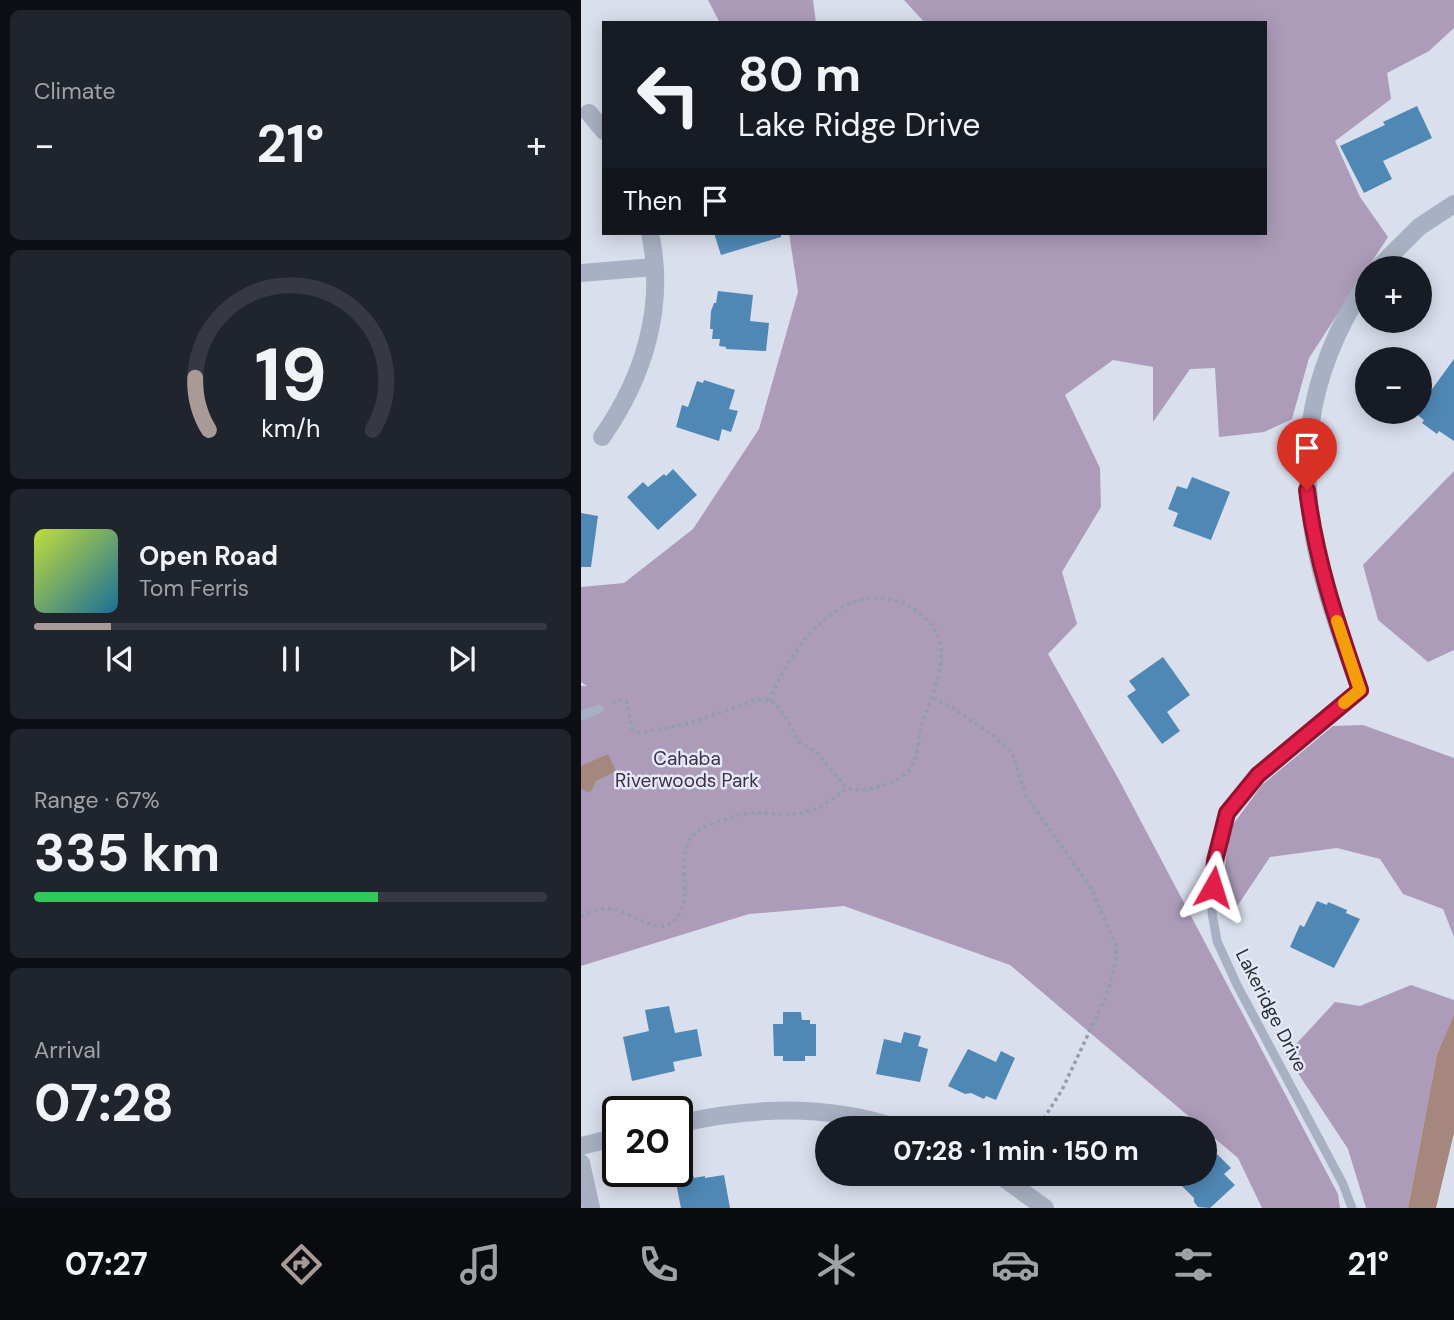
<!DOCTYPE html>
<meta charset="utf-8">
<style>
:root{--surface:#171b24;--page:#20242c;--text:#f1f3f6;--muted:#9ea1a6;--line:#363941;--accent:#a79a97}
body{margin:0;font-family:"DM Sans",sans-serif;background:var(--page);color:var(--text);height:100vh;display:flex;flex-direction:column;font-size:26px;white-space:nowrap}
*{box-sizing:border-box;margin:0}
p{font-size:23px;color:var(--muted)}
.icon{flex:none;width:38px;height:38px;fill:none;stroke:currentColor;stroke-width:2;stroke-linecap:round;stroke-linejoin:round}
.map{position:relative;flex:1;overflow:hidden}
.details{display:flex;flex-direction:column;gap:10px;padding:10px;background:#0d0f14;width:581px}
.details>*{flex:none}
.hud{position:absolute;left:21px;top:21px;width:665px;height:214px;border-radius:0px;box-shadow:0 4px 18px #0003;background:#171b24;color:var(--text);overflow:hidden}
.tools{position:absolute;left:774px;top:256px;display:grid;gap:14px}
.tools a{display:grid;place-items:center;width:77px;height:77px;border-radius:50%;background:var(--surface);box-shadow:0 4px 18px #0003;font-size:35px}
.speed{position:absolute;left:21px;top:1096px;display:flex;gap:14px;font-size:35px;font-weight:700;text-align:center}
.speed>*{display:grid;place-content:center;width:91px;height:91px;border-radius:50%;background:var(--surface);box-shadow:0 4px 18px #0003;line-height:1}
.speed .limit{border:4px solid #111;border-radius:10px;background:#fff;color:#111}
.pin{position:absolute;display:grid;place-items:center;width:60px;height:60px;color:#fff;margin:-72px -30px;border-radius:50% 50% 50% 0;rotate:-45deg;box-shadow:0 0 7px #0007}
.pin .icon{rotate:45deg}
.me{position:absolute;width:77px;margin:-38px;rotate:6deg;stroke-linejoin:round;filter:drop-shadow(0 0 5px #0008)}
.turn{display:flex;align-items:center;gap:24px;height:147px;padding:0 21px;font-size:32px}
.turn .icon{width:91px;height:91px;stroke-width:2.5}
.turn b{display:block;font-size:49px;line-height:60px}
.then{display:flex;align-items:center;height:66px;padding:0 21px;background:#0003;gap:14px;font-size:26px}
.big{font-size:52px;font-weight:700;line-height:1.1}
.details .tile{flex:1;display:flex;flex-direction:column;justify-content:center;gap:10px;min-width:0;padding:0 24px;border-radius:10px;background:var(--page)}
.details .dial{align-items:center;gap:0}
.dial svg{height:182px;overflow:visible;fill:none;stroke:var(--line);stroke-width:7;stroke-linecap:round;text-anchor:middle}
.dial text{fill:var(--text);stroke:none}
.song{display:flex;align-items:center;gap:21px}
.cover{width:84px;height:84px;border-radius:10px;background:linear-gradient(135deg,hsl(70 70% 55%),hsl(200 70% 35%))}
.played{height:7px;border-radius:4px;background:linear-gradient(90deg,var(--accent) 15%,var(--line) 15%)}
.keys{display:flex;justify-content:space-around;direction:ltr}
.heat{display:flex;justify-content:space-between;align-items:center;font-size:38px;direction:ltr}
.charge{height:10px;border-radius:5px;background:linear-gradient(90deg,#34c759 67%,var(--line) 0)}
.trip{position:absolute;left:234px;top:1116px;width:402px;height:70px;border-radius:35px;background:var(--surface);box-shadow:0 4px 18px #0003;font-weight:700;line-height:70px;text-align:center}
.dock{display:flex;height:112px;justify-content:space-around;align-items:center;background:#090b0e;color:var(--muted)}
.dock .icon{width:49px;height:49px}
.dock .on{color:var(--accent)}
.dock b{font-size:32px;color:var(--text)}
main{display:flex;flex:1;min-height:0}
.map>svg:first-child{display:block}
.green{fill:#ac9cba}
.water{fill:#a6877d}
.building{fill:#5088b5}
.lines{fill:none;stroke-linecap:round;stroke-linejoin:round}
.path{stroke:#929daf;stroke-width:3.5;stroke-dasharray:3.5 3.5;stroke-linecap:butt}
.lane{stroke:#a8b1c3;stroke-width:9}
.street{stroke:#a8b1c3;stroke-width:18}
.route-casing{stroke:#92132f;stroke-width:18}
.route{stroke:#e11d48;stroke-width:12}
.slow{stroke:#f59e0b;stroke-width:12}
.labels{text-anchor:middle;stroke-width:5;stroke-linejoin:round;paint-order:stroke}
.park-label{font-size:19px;fill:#3f2e4c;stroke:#e5e9f6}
.street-label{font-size:19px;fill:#272c31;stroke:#e5e9f6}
</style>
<main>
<section class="details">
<div class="tile"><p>Climate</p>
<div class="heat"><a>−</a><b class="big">21°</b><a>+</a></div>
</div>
<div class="tile dial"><svg viewBox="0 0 100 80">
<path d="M14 69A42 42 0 1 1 86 69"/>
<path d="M14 69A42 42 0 0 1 8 46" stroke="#a79a97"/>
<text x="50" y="56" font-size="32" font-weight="700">19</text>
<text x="50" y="72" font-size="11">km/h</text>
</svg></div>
<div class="tile">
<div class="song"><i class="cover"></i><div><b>Open Road</b><p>Tom Ferris</p></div></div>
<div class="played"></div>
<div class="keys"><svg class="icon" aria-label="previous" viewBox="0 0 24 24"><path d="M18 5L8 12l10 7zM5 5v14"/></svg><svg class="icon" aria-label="pause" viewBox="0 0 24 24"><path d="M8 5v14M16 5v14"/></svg><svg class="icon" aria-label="next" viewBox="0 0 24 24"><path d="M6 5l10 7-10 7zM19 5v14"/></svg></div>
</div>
<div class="tile"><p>Range · 67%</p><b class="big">335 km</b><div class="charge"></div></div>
<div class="tile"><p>Arrival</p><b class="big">07:28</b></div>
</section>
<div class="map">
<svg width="873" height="1208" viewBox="0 0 873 1208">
<rect width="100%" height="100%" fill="#dadfed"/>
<g class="green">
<path d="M127 0H232L235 23H139Z"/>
<path d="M323 0H873V28L848 51 806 73 810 99 754 141 779 197 807 237 728 358 711 419 683 432 638 437 634 368 609 369 572 422V367L532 360 484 395 519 468 520 507 481 572 496 624 467 654 537 778 757 1194 759 1208H681L657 1158 429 965 263 906 168 914 0 966V686H6L0 682V587L43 583 112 529 178 429 217 292 208 233H684V23H344Z"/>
<path d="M873 471V650L847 662 797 620 782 565Z"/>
<path d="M782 725 873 758V937L862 909 822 894 799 859 756 848 689 857 651 914 640 906 648 830 681 785 752 726Z"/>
<path d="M830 985 873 1000V1014L856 1054 827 1208H785L767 1149 705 1055 754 1002 779 1006Z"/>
</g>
<g class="water">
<path d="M27 754 35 771 15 781 9 793 0 789V766Z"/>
<path d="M873 1014V1133L855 1208H827L856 1054Z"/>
</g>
<g class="building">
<path d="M836 106 851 138 802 161 811 179 783 193 759 146 804 125 802 122Z"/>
<path d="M133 233H200V237L140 255Z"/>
<path d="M137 291 172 295 169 321 188 323 185 351 145 349V347L138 346 139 339H131L132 329H129L130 311 133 303H135Z"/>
<path d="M873 359V441L858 431 856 434 841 423 843 420 834 413 838 411V407Z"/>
<path d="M123 380 154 390 148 409 157 411 150 432 141 429 138 441 95 427 101 405 107 407 116 381 122 383Z"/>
<path d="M92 469 116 495 77 530 46 497 62 482 67 487 83 474 85 476Z"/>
<path d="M611 477 649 492 630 540 592 526 597 513 587 509 596 486 606 489Z"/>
<path d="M0 513 17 516 10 567H0Z"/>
<path d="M582 657 609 695 586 712 599 731 581 744 546 696 555 690 548 681Z"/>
<path d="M736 901 746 905 747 902 766 910 765 913 779 919 753 968 709 947 719 925 723 927Z"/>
<path d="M88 1006 94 1033 116 1029 121 1056 92 1062 94 1071 51 1081 42 1037 68 1031 64 1010Z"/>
<path d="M202 1012H220L221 1020H229V1024H235V1056H224V1061H202V1056H193L192 1024H202Z"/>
<path d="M323 1032 340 1036 337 1046 347 1049 339 1082 295 1074 303 1039 320 1043Z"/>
<path d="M387 1049 415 1062 420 1051 434 1058 415 1100 405 1096 403 1099 390 1093 384 1094 367 1086Z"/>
<path d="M636 1154 650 1168 643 1174 654 1185 629 1208 617 1207 613 1202V1198L599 1184 609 1174H625V1155L630 1160Z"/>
<path d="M112 1175 113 1178 124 1176V1178L143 1175 149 1208H100L94 1178Z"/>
</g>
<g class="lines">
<g class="path">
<path d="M352 698 372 708 414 737 431 752 445 796 509 886 534 943 536 957 526 994 481 1090 456 1129"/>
<path d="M31 703 39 700 46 702 51 729 59 733 109 723 175 700H189L200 709 218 742 234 751 266 788C282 794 319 783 329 769 338 756 336 742 340 728 346 703 367 667 358 640 354 625 340 612 326 605 262 575 209 648 189 700"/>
<path d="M0 916C9 912 21 907 31 909 46 910 73 932 87 925 121 907 88 854 115 832 124 825 159 813 171 813 189 812 206 817 224 812 240 809 252 798 266 788"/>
</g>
<g class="lane">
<path d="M0 716 18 709"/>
<path d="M771 1208 762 1184 656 985 636 941 631 913 634 861 646 813 677 775 779 690"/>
</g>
<g class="street">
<path d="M8 113 23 131"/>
<path d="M797 268 838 227 873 204"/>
<path d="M0 273 73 267"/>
<path d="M21 437C63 377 85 306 69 233"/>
<path d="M779 690C766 653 752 616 742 578 713 469 723 376 786 282"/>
<path d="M96 1124C169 1107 248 1104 319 1129"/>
<path d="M0 1146 37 1137"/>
<path d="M0 1163 10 1208"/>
<path d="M417 1174 464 1208"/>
</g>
</g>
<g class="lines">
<g class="route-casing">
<path id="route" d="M632 887 634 861 646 813 677 775 779 690C756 622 735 562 726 490"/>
</g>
<use href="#route" class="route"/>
<path class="slow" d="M756 621 779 690 763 703"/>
</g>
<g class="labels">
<g class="park-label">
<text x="106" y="765">Cahaba<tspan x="106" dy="22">Riverwoods Park</tspan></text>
</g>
<g class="street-label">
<text transform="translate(691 1010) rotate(63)" y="7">Lakeridge Drive</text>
</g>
</g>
</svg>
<div class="tools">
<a>+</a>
<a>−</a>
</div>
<div class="speed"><div class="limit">20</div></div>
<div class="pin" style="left:726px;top:490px;background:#d93025"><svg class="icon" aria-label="arrive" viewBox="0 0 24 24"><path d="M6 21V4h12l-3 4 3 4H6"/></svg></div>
<svg class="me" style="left:632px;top:887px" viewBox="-20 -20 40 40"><path d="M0-17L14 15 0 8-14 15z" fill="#e11d48" stroke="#fff" stroke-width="4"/></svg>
<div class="trip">07:28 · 1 min · 150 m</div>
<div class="hud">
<div class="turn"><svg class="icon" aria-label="left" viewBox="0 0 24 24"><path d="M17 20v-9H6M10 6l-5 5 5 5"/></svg><div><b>80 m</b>Lake Ridge Drive</div></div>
<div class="then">Then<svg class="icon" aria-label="arrive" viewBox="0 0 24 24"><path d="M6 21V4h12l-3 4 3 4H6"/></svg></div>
</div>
</div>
</main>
<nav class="dock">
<b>07:27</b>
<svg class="icon on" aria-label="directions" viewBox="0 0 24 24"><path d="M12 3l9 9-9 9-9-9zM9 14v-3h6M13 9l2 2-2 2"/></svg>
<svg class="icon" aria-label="music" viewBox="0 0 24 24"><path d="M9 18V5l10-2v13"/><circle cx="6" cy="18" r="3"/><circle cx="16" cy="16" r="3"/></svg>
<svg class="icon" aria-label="phone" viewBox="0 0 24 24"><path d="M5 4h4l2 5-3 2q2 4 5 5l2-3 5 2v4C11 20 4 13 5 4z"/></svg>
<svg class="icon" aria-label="climate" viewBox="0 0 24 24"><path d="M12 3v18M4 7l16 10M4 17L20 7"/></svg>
<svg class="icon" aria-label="car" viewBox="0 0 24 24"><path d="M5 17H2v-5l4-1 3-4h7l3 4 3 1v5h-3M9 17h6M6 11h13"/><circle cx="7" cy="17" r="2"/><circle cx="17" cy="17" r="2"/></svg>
<svg class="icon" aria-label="filters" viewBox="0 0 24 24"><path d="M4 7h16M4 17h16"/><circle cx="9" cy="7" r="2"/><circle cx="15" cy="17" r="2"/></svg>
<b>21°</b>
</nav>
